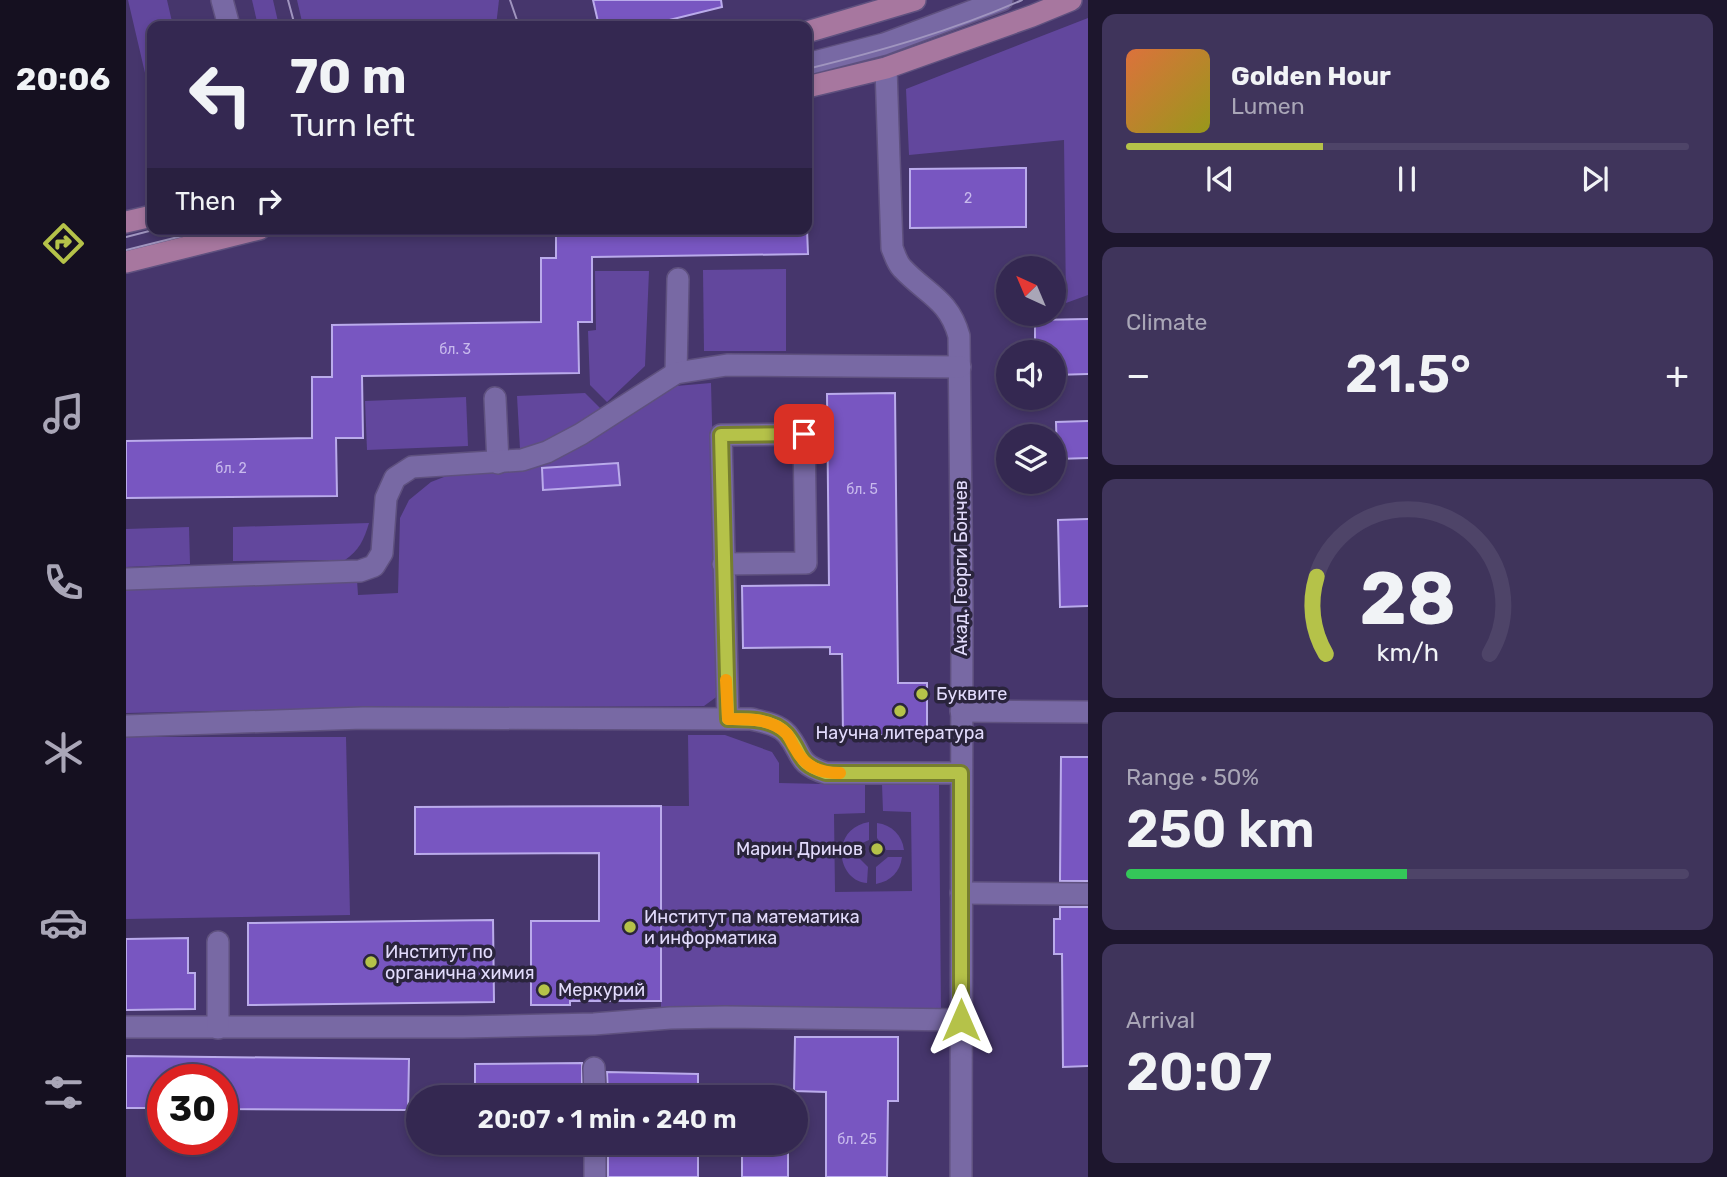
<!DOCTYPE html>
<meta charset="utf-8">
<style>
:root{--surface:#342851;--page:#3f345b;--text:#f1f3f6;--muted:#a9a6b7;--line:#4e4468;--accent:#b5c249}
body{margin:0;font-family:Rubik,sans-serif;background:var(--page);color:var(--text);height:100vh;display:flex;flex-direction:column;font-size:26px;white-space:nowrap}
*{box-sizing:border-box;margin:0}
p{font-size:23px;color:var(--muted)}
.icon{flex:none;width:38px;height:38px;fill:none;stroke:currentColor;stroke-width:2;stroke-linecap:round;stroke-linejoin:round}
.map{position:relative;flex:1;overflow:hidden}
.drawer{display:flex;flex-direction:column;gap:14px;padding:14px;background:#1d162d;width:639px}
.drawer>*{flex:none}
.banner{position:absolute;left:21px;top:21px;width:665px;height:214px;border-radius:14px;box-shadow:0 4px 10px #0003,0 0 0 2px var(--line);background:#342851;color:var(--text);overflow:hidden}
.needle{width:46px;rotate:316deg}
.controls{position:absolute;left:870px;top:256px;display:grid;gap:14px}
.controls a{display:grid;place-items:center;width:70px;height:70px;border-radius:50%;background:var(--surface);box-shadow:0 4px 10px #0003,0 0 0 2px var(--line);font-size:35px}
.speed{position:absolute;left:21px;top:1064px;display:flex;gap:14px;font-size:35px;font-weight:700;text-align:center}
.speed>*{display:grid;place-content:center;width:91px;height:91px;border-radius:50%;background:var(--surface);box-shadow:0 4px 10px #0003,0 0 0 2px var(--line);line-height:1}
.speed .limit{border:10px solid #d22;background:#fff;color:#111}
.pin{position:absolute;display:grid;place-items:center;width:60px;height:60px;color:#fff;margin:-30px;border-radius:14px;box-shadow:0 4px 10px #0006}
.me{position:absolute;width:77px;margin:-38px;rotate:0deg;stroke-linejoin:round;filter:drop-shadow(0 0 5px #0008)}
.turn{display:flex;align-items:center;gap:24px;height:147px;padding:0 28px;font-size:32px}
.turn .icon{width:91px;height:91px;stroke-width:2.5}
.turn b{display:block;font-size:49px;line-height:60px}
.then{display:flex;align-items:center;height:66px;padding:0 28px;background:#0003;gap:14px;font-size:26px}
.big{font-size:52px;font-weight:600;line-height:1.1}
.drawer .card{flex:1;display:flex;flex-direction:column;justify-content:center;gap:10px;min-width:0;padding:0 24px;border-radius:14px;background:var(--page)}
.drawer .dial{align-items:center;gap:0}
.dial svg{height:182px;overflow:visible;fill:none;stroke:var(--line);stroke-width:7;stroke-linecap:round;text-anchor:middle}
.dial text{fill:var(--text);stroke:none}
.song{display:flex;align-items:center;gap:21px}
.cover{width:84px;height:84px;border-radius:10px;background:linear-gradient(135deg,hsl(20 70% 55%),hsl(60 70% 35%))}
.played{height:7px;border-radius:4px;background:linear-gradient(90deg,var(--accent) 35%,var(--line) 35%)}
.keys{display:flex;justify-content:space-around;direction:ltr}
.heat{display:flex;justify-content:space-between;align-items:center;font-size:38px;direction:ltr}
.charge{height:10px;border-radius:5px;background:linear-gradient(90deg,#34c759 50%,var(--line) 0)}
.trip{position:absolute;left:280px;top:1085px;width:402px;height:70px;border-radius:35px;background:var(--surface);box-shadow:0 4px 10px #0003,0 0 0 2px var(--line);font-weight:600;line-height:70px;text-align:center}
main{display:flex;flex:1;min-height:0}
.tab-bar{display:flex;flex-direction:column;width:126px;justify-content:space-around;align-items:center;background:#151020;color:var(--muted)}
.tab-bar .icon{width:49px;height:49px}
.tab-bar .selected{color:var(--accent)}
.tab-bar b{font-size:32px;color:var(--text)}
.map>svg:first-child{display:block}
.green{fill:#62479d}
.building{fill:#7856c1;stroke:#baabeb;stroke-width:2}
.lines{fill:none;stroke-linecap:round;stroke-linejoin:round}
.minor-casing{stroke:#5f517f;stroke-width:24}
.major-casing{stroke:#5f517f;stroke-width:24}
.minor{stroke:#7869a4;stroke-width:21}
.major{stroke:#a7779f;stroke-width:21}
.tram{stroke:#a095bf;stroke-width:2}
.route-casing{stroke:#767e2f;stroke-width:18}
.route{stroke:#b5c249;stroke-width:12}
.slow{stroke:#f59e0b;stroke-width:12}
.poi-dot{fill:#b5c249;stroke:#2a243c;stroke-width:2.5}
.labels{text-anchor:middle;stroke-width:7;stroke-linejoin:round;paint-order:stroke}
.number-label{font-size:14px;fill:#c8baed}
.street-label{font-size:18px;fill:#e2dbfc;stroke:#2a243c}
.poi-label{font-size:18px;fill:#e2dbfc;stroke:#2a243c;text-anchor:start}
</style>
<main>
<nav class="tab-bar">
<b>20:06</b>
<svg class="icon selected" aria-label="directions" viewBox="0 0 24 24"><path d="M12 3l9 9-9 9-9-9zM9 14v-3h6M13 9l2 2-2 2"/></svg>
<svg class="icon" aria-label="music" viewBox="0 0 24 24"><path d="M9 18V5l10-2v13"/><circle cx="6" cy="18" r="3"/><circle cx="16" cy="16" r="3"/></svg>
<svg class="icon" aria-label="phone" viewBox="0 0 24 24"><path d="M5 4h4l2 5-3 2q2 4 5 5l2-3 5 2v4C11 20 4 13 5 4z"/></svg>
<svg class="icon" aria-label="climate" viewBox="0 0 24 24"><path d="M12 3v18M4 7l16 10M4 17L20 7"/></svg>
<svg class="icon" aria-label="car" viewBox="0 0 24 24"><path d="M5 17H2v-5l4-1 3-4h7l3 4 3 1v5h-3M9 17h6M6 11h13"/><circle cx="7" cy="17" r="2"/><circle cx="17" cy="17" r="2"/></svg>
<svg class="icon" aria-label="filters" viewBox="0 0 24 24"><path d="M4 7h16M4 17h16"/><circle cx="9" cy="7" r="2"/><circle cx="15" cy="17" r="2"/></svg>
</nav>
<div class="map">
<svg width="963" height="1177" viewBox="0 0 963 1177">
<rect width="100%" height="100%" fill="#46366c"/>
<g class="green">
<path d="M2 0H41L47 26H26V103Z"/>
<path d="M126 0H147L153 26H132Z"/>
<path d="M171 0H373L370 26H177Z"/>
<path d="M962 18V295L940 303 938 140 783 155 780 89Z"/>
<path d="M660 269V351H578L577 270Z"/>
<path d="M469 271H523L519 366 481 402 464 385 462 331 470 330Z"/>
<path d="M585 383 593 695 578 706 223 708 0 713V587L231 580 232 595 272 593 274 518 283 500 305 482 323 475 391 470 550 386Z"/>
<path d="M459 393 475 409 421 443 394 449 391 396Z"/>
<path d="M340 397 342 446 241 450 239 401Z"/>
<path d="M243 523C238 540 233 550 219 560L107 561V527Z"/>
<path d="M63 527 64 564 0 567V529Z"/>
<path d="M562 735H599L646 752 653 763V783L739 785V813L708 814 709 892 786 891 785 812 757 811 756 784H813L815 1012 535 1009V806H563Z"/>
<path d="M0 737H220L224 915 0 919Z"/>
<path d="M743 822V840L734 844 732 849H716C718 833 728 825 743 822Z"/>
<path d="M751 823C766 825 776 835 778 850H760L751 838Z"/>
<path d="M762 857H776C774 872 765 881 750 884V867Z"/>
<path d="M716 858H733L742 867 741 883C727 882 718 871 716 858Z"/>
</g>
<g class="building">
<path d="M467 0H595L596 7 519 26H473Z"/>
<path d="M900 168V227L784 228V169Z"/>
<path d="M430 229H681L682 254 466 257V322H452L453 373 236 376 237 438H210L211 496 0 498V441L186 438V377H206V325L415 322V258H430Z"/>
<path d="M963 319V374L928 375V352H909V320Z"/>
<path d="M769 393 772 683H801V735H717L716 654H704V647L617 648 616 586 703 585 701 394Z"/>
<path d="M963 421V458L931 459 930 422Z"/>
<path d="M492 463 494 485 417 490 416 468Z"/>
<path d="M963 519V606L934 607 932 520Z"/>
<path d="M935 757H963V881H934Z"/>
<path d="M535 806V1001H444V1005H405V921H473V853L289 854V807Z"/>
<path d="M934 907H963V1066L937 1067 936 954H928V919H934Z"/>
<path d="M367 920 368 1002 122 1005V923Z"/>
<path d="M62 938V973H69V1009L0 1010V939Z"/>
<path d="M669 1037H772V1101H762L761 1177H700V1092L668 1091Z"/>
<path d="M0 1056 283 1059 282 1110 96 1109V1080H37V1108H0Z"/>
<path d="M456 1063V1097H349V1064Z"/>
<path d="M481 1072 572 1074V1097H482Z"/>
<rect x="482" y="1143" width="90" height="34"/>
<rect x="616" y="1143" width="46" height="34"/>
</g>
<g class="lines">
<g class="minor-casing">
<g id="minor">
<path d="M96 0 103 26"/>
<path d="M681 64 758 44 876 0"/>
<path d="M760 68 766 248C769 255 771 263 776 268 800 294 823 299 833 336L836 610 835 1177"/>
<path d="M550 373 552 279"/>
<path d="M369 398 372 463"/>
<path d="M597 564 680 563 678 434 595 435 602 719"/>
<path d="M0 579 234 571 248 566 256 553 260 498 269 478 286 467 396 460 421 452 455 434 550 373 601 365 834 367"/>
<path d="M835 711 963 712"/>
<path d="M0 726 237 718 625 719C637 722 652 724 661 734 678 754 669 763 700 773H835"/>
<path d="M835 893 963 894"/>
<path d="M0 1027H337L468 1024 544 1018 599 1017 835 1020"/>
<path d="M92 1028V942"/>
<path d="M468 1068 469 1097"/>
<path d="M469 1143V1177"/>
</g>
</g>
<g class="major-casing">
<g id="major">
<path d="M681 32 789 0"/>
<path d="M681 87 760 68 906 16 945 0"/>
<path d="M0 222 26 216"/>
<path d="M0 262 133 229"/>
</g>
</g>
<use href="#minor" class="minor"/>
<use href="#major" class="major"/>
<g class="tram">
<path d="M162 0 169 26"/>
<path d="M384 0 393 26"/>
<path d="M681 69C754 51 826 31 896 0"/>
<path d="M0 237 31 229"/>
<path d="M0 250 84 229"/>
</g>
</g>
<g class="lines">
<g class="route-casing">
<path id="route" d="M678 434 595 435 602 719C621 719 647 718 661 734 678 754 669 763 700 773H835V1020"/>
</g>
<use href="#route" class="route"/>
<path class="slow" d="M600 680 602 719C621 719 645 718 660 733 664 737 666 744 669 748 679 767 693 773 714 773"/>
</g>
<g class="poi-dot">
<circle cx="796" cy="694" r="7"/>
<circle cx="774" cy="711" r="7"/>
<circle cx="751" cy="849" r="7"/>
<circle cx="504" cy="927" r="7"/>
<circle cx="245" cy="962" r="7"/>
<circle cx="418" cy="990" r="7"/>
</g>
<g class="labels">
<g class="number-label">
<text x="842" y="203">2</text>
<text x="329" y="354">бл. 3</text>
<text x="105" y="473">бл. 2</text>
<text x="736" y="494">бл. 5</text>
<text x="731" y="1144">бл. 25</text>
</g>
<g class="street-label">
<text transform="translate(835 568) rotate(-90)" y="6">Акад. Георги Бончев</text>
</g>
<g class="poi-label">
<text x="810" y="700">Буквите</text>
<text x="774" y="739" text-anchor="middle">Научна литература</text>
<text x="737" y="855" text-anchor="end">Марин Дринов</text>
<text x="518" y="923">Институт па математика<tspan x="518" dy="21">и информатика</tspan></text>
<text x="259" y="958">Институт по<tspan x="259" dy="21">органична химия</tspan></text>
<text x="432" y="996">Меркурий</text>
</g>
</g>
</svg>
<div class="controls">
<a><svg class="needle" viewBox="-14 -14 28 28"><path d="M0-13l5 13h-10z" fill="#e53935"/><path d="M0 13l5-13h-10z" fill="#a9a6b7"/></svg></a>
<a><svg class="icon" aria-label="sound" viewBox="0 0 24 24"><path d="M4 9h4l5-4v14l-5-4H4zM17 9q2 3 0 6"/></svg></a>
<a><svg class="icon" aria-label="layers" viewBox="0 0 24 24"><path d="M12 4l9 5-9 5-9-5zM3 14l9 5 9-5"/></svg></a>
</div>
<div class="speed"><div class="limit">30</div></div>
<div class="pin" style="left:678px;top:434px;background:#d93025"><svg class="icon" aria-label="arrive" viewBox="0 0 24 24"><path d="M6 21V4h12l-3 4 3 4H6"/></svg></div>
<svg class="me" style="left:835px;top:1020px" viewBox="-20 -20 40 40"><path d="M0-17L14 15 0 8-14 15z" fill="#b5c249" stroke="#fff" stroke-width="4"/></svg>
<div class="trip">20:07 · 1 min · 240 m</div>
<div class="banner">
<div class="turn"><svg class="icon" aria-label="left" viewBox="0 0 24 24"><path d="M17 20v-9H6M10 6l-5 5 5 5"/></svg><div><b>70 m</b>Turn left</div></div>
<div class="then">Then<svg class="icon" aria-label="right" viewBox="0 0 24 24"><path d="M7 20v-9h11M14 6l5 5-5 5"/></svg></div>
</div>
</div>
<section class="drawer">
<div class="card">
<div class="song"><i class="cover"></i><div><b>Golden Hour</b><p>Lumen</p></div></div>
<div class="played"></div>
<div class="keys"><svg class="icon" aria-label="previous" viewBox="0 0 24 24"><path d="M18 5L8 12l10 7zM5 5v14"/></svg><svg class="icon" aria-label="pause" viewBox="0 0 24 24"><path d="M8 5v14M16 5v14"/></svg><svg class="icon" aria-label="next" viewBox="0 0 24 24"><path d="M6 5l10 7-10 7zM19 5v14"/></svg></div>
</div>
<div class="card"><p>Climate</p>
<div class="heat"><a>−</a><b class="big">21.5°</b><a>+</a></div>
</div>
<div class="card dial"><svg viewBox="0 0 100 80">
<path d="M14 69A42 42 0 1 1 86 69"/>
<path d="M14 69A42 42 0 0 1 10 35" stroke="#b5c249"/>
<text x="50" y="56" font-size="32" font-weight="700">28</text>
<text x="50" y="72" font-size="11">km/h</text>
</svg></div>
<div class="card"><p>Range · 50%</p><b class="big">250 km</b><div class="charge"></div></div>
<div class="card"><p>Arrival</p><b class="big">20:07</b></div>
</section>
</main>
